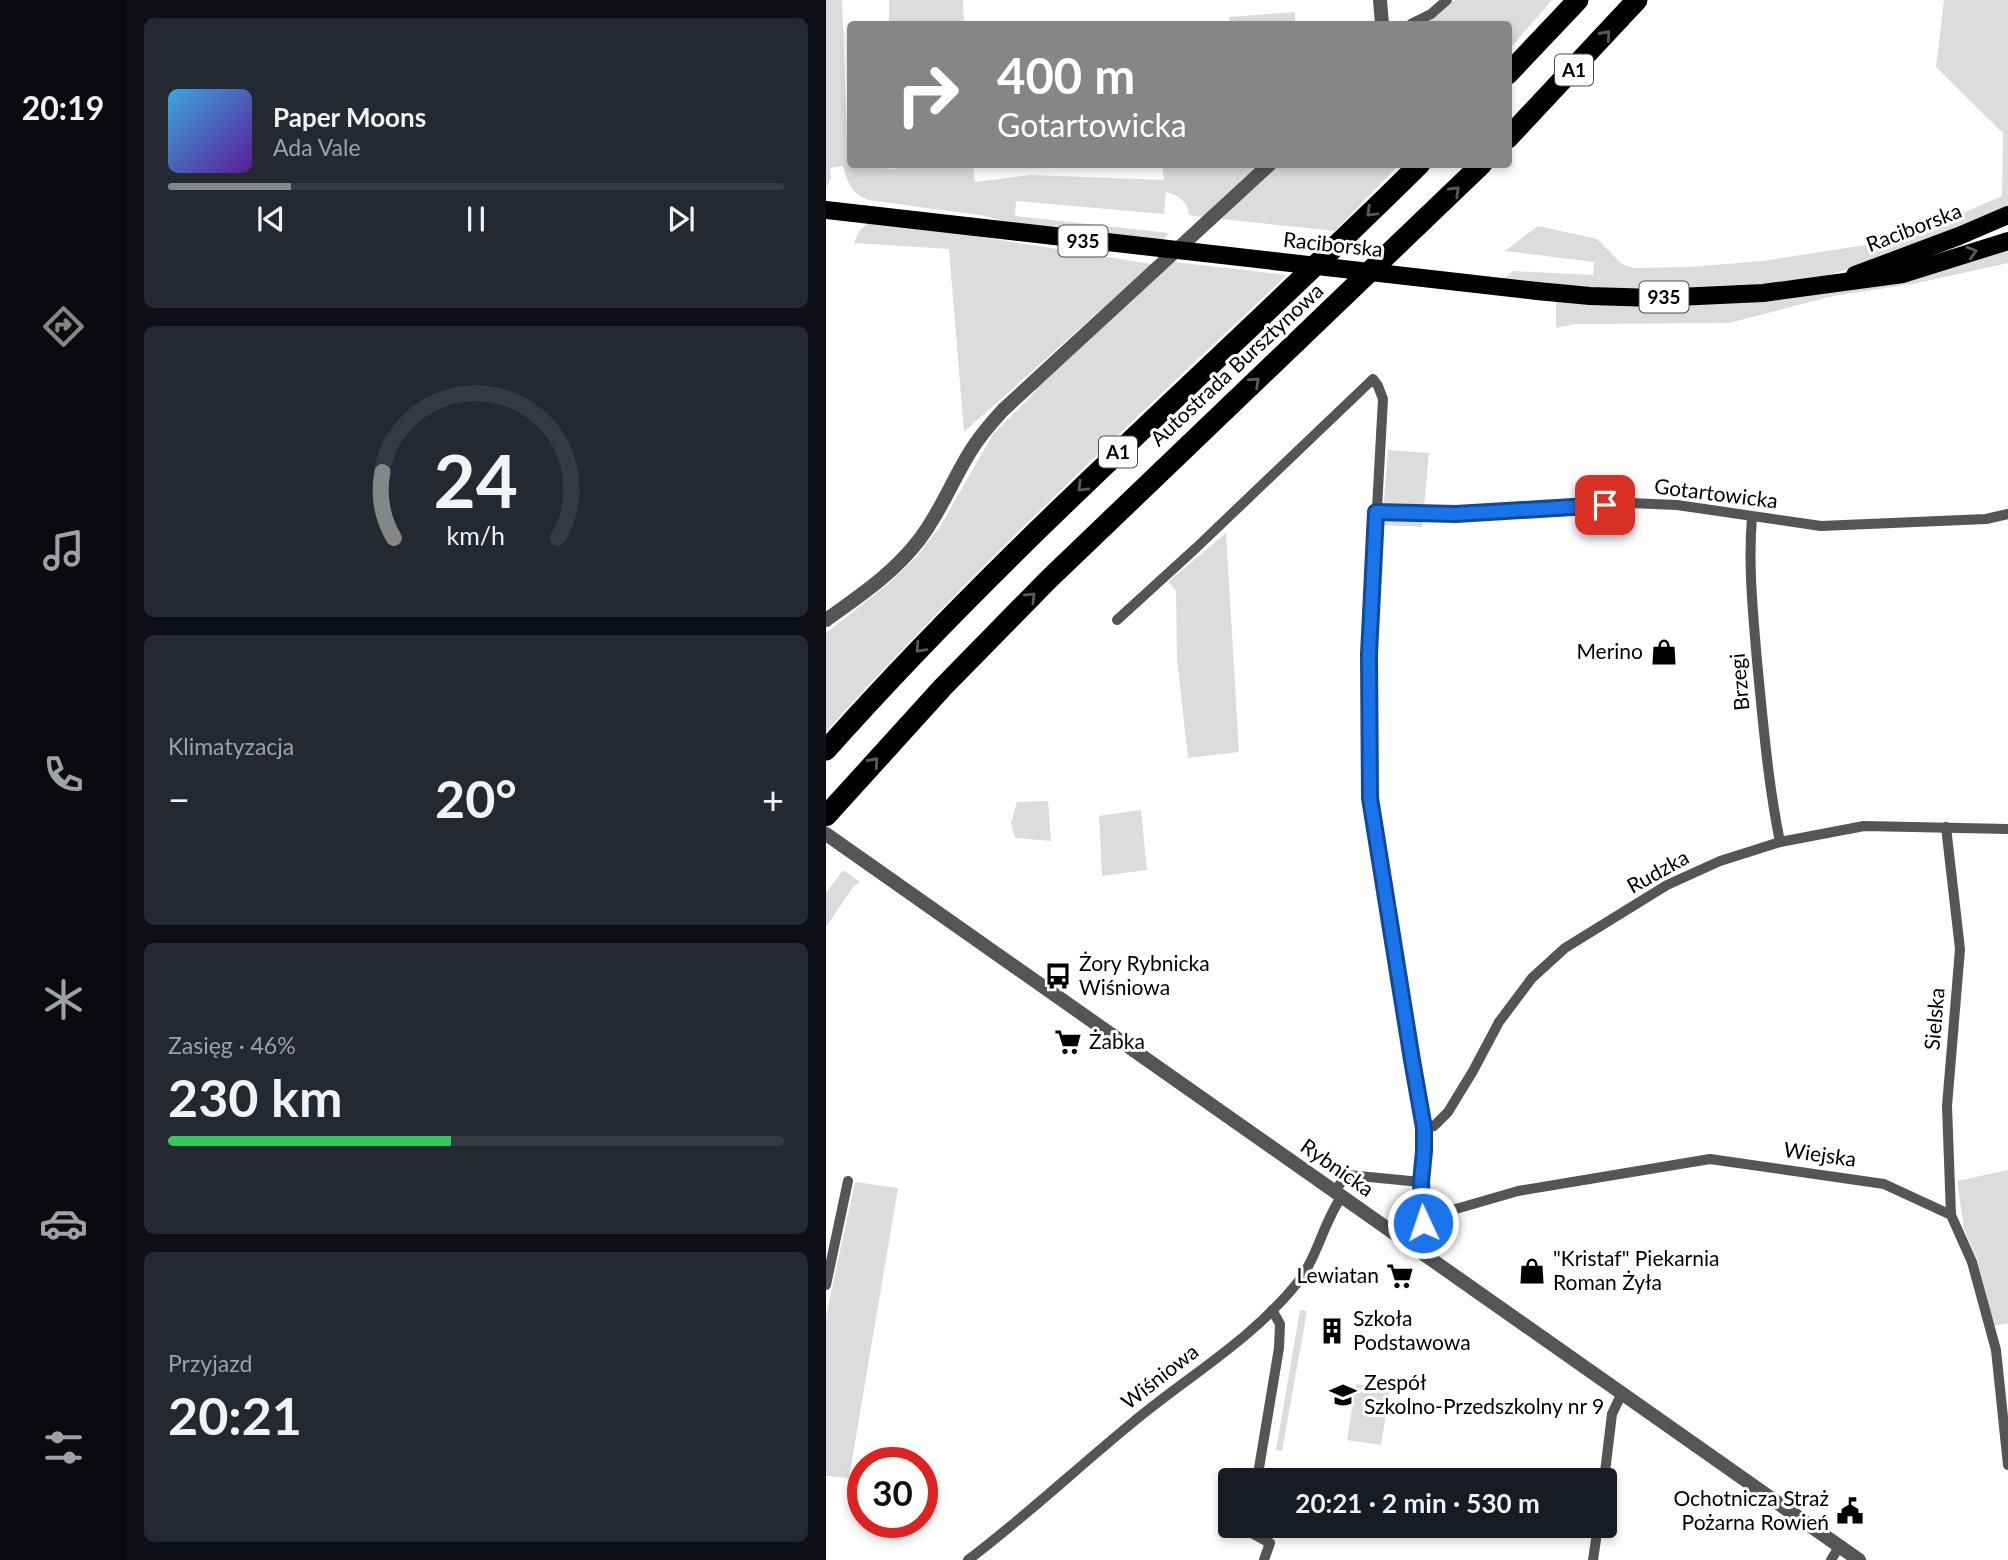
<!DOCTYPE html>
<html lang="pl">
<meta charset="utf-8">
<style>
:root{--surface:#171b24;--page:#242831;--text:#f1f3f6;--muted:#9ea1a6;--line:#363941;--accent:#858687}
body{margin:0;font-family:Lato,sans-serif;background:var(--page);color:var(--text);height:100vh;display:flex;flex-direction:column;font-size:26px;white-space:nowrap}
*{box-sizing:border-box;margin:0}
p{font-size:23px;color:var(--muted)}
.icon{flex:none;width:38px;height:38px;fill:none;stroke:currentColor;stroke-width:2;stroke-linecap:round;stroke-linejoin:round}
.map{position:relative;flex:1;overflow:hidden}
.panel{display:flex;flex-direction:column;gap:18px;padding:18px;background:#0d0f14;width:700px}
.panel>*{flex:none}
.banner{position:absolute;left:21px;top:21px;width:665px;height:147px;border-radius:7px;box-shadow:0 4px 10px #0003;background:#858687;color:#fff;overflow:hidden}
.speed{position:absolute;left:21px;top:1447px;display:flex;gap:14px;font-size:35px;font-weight:700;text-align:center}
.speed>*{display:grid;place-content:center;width:91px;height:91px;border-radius:50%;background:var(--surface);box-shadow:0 4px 10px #0003;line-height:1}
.speed .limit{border:10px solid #d22;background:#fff;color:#111}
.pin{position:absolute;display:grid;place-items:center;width:60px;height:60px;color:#fff;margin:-30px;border-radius:14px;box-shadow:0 4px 10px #0006}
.me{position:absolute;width:77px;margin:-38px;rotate:357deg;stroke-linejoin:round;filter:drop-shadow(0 0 5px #0008)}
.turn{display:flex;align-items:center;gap:24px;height:147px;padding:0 35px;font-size:32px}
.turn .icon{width:91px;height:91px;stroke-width:2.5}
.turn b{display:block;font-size:49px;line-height:60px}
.big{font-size:52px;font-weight:700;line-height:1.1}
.panel .card{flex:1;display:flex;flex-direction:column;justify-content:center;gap:10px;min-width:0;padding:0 24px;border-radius:10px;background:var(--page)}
.panel .dial{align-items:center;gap:0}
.dial svg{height:182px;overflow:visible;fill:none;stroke:var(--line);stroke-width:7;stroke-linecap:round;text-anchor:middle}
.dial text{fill:var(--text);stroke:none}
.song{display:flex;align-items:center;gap:21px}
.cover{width:84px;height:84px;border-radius:10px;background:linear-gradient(135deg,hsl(200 70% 55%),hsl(270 70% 35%))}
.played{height:7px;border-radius:4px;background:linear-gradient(90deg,var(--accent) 20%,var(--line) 20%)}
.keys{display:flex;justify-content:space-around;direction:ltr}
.heat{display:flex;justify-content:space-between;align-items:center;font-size:38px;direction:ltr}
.charge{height:10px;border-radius:5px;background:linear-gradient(90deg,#34c759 46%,var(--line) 0)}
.trip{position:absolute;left:392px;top:1468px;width:399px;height:70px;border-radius:7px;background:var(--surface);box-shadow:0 4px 10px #0003;font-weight:700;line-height:70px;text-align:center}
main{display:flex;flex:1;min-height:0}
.tabs{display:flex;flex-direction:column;width:126px;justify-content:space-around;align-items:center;background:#090b0e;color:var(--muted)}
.tabs .icon{width:49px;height:49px}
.tabs .selected{color:var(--accent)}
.tabs b{font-size:32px;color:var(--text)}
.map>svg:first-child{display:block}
.green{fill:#dcdcdc}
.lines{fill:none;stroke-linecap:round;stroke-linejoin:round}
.minor{stroke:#555;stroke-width:10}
.tertiary{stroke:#555;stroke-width:14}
.primary{stroke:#000;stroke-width:18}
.motorway{stroke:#000;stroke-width:21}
.oneway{stroke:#595959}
.route-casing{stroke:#114b97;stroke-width:18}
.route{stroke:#1a73e8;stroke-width:12}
.labels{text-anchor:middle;stroke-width:6;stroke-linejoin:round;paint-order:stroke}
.shield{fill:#fff;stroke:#4c4c4c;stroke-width:2}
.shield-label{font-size:19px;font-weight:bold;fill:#000}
.street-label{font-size:21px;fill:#000;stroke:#fff}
.poi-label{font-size:21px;fill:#000;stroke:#fff;text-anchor:start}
</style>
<main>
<nav class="tabs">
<b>20:19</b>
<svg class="icon selected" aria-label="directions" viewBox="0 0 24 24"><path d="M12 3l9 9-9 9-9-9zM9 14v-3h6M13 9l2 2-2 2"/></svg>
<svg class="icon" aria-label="music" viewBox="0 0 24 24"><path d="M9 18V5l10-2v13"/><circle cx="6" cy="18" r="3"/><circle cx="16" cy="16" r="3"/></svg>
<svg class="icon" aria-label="phone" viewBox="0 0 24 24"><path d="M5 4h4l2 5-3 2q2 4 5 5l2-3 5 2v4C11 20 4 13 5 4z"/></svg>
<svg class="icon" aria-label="climate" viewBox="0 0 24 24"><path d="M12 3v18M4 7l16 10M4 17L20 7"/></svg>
<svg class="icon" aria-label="car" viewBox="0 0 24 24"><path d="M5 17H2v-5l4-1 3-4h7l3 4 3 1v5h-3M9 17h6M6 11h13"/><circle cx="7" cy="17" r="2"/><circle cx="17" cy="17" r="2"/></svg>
<svg class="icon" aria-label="filters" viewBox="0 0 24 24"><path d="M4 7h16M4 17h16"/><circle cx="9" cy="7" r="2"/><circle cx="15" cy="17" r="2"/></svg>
</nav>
<section class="panel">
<div class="card">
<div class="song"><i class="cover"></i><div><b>Paper Moons</b><p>Ada Vale</p></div></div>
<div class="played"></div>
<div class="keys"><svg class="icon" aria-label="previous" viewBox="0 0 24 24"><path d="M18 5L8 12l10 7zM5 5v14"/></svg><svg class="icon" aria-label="pause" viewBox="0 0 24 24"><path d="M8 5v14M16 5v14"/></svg><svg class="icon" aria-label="next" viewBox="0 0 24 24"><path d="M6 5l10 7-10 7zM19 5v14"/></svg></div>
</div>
<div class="card dial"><svg viewBox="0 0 100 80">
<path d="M14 69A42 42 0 1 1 86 69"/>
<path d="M14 69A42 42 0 0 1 9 40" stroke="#858687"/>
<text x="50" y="56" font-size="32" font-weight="700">24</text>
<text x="50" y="72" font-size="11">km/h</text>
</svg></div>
<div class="card"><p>Klimatyzacja</p>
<div class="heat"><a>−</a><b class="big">20°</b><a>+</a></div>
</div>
<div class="card"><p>Zasięg · 46%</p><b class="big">230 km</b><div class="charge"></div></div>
<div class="card"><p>Przyjazd</p><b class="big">20:21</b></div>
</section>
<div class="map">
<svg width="1182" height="1560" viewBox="0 0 1182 1560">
<rect width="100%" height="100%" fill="#fff"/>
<g class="green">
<path d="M0 0H16L22 166 69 169 70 165H147L149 182 204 175 338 180 336 165H437L382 218 363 215C362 202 353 195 340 192L338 214 190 201 189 216 343 233 333 245 188 224 160 216 42 200C25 192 22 184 17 166L4 168 5 178 0 188Z"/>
<path d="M63 0H137L138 24H63Z"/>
<path d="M629 0H726L683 50 682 24H596Z"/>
<path d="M1118 0H1182V206L1071 255 1003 275 960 283 790 290 675 281 687 271 767 275 768 262 679 251 712 226 771 239 796 264 807 268 863 267 936 261 1053 243 1109 225 1176 196 1177 133 1110 67Z"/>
<path d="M469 12V24H404L403 17Z"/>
<path d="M452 165H573L509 231 395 219Z"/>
<path d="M44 222 73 224 326 264 138 432 123 249 28 243 33 231Z"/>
<path d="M1182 247V263L1087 284 1007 296 903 323 749 324 730 328V302L814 305 899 302Z"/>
<path d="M348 262 461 275C304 423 145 571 0 732V633L62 584 92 555 115 525 167 434 210 391 208 388Z"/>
<path d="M562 450 603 453 596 527 556 525Z"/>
<path d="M400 533 413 752 362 758 351 659 350 590 342 582Z"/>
<path d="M222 801 225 841 189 838 185 823 191 802Z"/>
<path d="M315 810 321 870 276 876 273 816Z"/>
<path d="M17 870 34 882 27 887 0 927V893Z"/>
<path d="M1182 1170V1323L1168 1326 1151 1259 1138 1229 1131 1181Z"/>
<path d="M29 1182 72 1188 23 1478 0 1476V1316Z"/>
<path d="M474 1310 481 1311 456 1451 450 1450Z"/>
<path d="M530 1384 564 1389 555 1445 521 1440Z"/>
</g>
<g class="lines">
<g class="minor">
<path d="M585 24 605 14 621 0"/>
<path d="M550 512 630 514 804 503 851 505 995 526 1160 519 1182 514"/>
<path d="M926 517C922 565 927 613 931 661 937 722 942 783 954 842"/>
<path d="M291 620 370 548 547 379 552 386 557 399 543 654 544 798 598 1128V1151L595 1182 598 1220 585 1245"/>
<path d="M1120 827 1134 949 1121 1106 1125 1215"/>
<path d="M598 1128 608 1126 622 1112 647 1071 673 1022 706 978 739 948 841 885 894 861 954 842 1038 826 1182 829"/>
<path d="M508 1191 522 1175 595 1182"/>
<path d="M598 1216 616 1213 692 1191 884 1159 1058 1184 1125 1215 1146 1262 1170 1350 1182 1465"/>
<path d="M0 1285 22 1181"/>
<path d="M431 1480 453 1348 454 1324 446 1310"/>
<path d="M778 1480 786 1414 796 1393"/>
<path d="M423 1526 422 1531 444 1543 438 1560"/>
<path d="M142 1560C199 1517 251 1468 306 1423 361 1377 427 1339 472 1282 492 1256 497 1223 516 1196"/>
<path d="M767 1560 772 1526"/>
<path d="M1005 1560 1013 1547"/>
</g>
<g class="tertiary">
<path d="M554 0 556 24"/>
<path d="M0 620C33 596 68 573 93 540 114 513 126 481 144 452 153 437 165 423 177 410L444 164"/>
<path d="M0 834 1033 1560"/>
</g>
<g class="primary">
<path d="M0 210 711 291 764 296 829 298 937 293 1077 274 1182 241"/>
<path d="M1029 275 1133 236 1182 215"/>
</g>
<g class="motorway">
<path d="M682 74 752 0"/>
<path d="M682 138 811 0"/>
<path d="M0 750C185 542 396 360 594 164"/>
<path d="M0 816 117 687 223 579 656 164"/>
</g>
</g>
<defs><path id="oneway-chevron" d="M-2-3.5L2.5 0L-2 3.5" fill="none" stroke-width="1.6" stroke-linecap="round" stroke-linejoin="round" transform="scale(1.75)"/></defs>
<g class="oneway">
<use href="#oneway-chevron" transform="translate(780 35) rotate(-48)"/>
<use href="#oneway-chevron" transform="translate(629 191) rotate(-44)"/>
<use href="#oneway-chevron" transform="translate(545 212) rotate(136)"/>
<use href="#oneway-chevron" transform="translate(1146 252) rotate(-16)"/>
<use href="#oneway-chevron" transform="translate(429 382) rotate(-43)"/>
<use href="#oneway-chevron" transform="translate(256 487) rotate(136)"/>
<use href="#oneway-chevron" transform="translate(205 597) rotate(-45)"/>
<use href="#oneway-chevron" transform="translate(94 648) rotate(133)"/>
<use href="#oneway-chevron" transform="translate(48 762) rotate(-48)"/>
</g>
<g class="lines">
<g class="route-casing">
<path id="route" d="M597 1223 595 1182 598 1151V1128L586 1060 544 798 543 654 550 512 630 514 779 505"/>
</g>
<use href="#route" class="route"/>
</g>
<defs>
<g id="shop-bare" transform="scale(2.1)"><path d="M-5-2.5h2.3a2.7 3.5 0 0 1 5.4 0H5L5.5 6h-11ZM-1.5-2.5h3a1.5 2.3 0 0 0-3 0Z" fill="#000" stroke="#fff" stroke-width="2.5" paint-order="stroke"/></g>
<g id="bus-bare" transform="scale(2.1)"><path d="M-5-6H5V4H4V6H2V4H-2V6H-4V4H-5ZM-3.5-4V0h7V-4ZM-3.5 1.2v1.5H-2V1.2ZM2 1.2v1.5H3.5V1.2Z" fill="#000" stroke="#fff" stroke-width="2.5" paint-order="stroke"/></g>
<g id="supermarket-bare" transform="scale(2.1)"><path d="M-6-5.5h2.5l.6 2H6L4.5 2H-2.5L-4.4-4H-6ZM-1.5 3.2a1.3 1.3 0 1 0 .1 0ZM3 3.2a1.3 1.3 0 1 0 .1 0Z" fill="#000" stroke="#fff" stroke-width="2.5" paint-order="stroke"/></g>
<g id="building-bare" transform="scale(2.1)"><path d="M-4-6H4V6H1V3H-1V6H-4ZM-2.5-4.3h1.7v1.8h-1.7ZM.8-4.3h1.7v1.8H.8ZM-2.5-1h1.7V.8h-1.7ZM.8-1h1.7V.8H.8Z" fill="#000" stroke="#fff" stroke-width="2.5" paint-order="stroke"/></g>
<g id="school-bare" transform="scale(2.1)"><path d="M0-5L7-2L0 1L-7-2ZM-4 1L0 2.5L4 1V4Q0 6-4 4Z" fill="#000" stroke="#fff" stroke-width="2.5" paint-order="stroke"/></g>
<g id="civic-bare" transform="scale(2.1)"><path d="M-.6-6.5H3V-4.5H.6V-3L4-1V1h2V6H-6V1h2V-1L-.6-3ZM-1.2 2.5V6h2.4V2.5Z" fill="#000" stroke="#fff" stroke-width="2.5" paint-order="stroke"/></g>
</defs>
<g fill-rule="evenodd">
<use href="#shop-bare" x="838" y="652"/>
<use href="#bus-bare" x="232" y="976"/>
<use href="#supermarket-bare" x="242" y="1042"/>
<use href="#shop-bare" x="706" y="1271"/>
<use href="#supermarket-bare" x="574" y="1276"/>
<use href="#building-bare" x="506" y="1331"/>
<use href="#school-bare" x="517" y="1395"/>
<use href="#civic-bare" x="1024" y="1511"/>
</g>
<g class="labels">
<g class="shield">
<rect x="729" y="54.5" width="38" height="31" rx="5"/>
<rect x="232.5" y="225.5" width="49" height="31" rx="5"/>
<rect x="813.5" y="281.5" width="49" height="31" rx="5"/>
<rect x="273" y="436.5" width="38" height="31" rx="5"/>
</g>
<g class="shield-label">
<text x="748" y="77">A1</text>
<text x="257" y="248">935</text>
<text x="838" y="304">935</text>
<text x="292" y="459">A1</text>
</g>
<g class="street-label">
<text transform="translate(1088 228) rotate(-21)" y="7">Raciborska</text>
<text transform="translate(507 245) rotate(6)" y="7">Raciborska</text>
<text transform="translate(411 365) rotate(-43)" y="7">Autostrada Bursztynowa</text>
<text transform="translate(890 494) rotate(7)" y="7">Gotartowicka</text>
<text transform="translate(914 682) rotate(-95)" y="7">Brzegi</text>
<text transform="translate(832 872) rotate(-29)" y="7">Rudzka</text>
<text transform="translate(1109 1019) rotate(-85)" y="7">Sielska</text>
<text transform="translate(994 1155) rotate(8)" y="7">Wiejska</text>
<text transform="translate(511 1168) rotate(35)" y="7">Rybnicka</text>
<text transform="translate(334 1377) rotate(-38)" y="7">Wiśniowa</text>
</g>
<g class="poi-label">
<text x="817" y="659" text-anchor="end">Merino</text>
<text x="253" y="971">Żory Rybnicka<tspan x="253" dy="24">Wiśniowa</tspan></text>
<text x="263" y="1049">Żabka</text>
<text x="727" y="1266">"Kristaf" Piekarnia<tspan x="727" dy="24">Roman Żyła</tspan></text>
<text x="553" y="1283" text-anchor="end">Lewiatan</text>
<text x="527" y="1326">Szkoła<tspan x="527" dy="24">Podstawowa</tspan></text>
<text x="538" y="1390">Zespół<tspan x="538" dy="24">Szkolno-Przedszkolny nr 9</tspan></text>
<text x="1003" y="1506" text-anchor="end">Ochotnicza Straż<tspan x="1003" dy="24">Pożarna Rowień</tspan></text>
</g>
</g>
</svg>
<div class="speed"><div class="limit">30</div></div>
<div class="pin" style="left:779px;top:505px;background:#d93025"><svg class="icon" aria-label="arrive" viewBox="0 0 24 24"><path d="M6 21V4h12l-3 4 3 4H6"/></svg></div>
<svg class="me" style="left:597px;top:1223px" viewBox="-20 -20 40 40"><circle r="17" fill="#1a73e8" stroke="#fff" stroke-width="3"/><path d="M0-11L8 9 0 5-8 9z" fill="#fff"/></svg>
<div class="trip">20:21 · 2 min · 530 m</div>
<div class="banner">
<div class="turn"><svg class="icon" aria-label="right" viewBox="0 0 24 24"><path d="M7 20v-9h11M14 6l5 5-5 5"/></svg><div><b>400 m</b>Gotartowicka</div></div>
</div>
</div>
</main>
